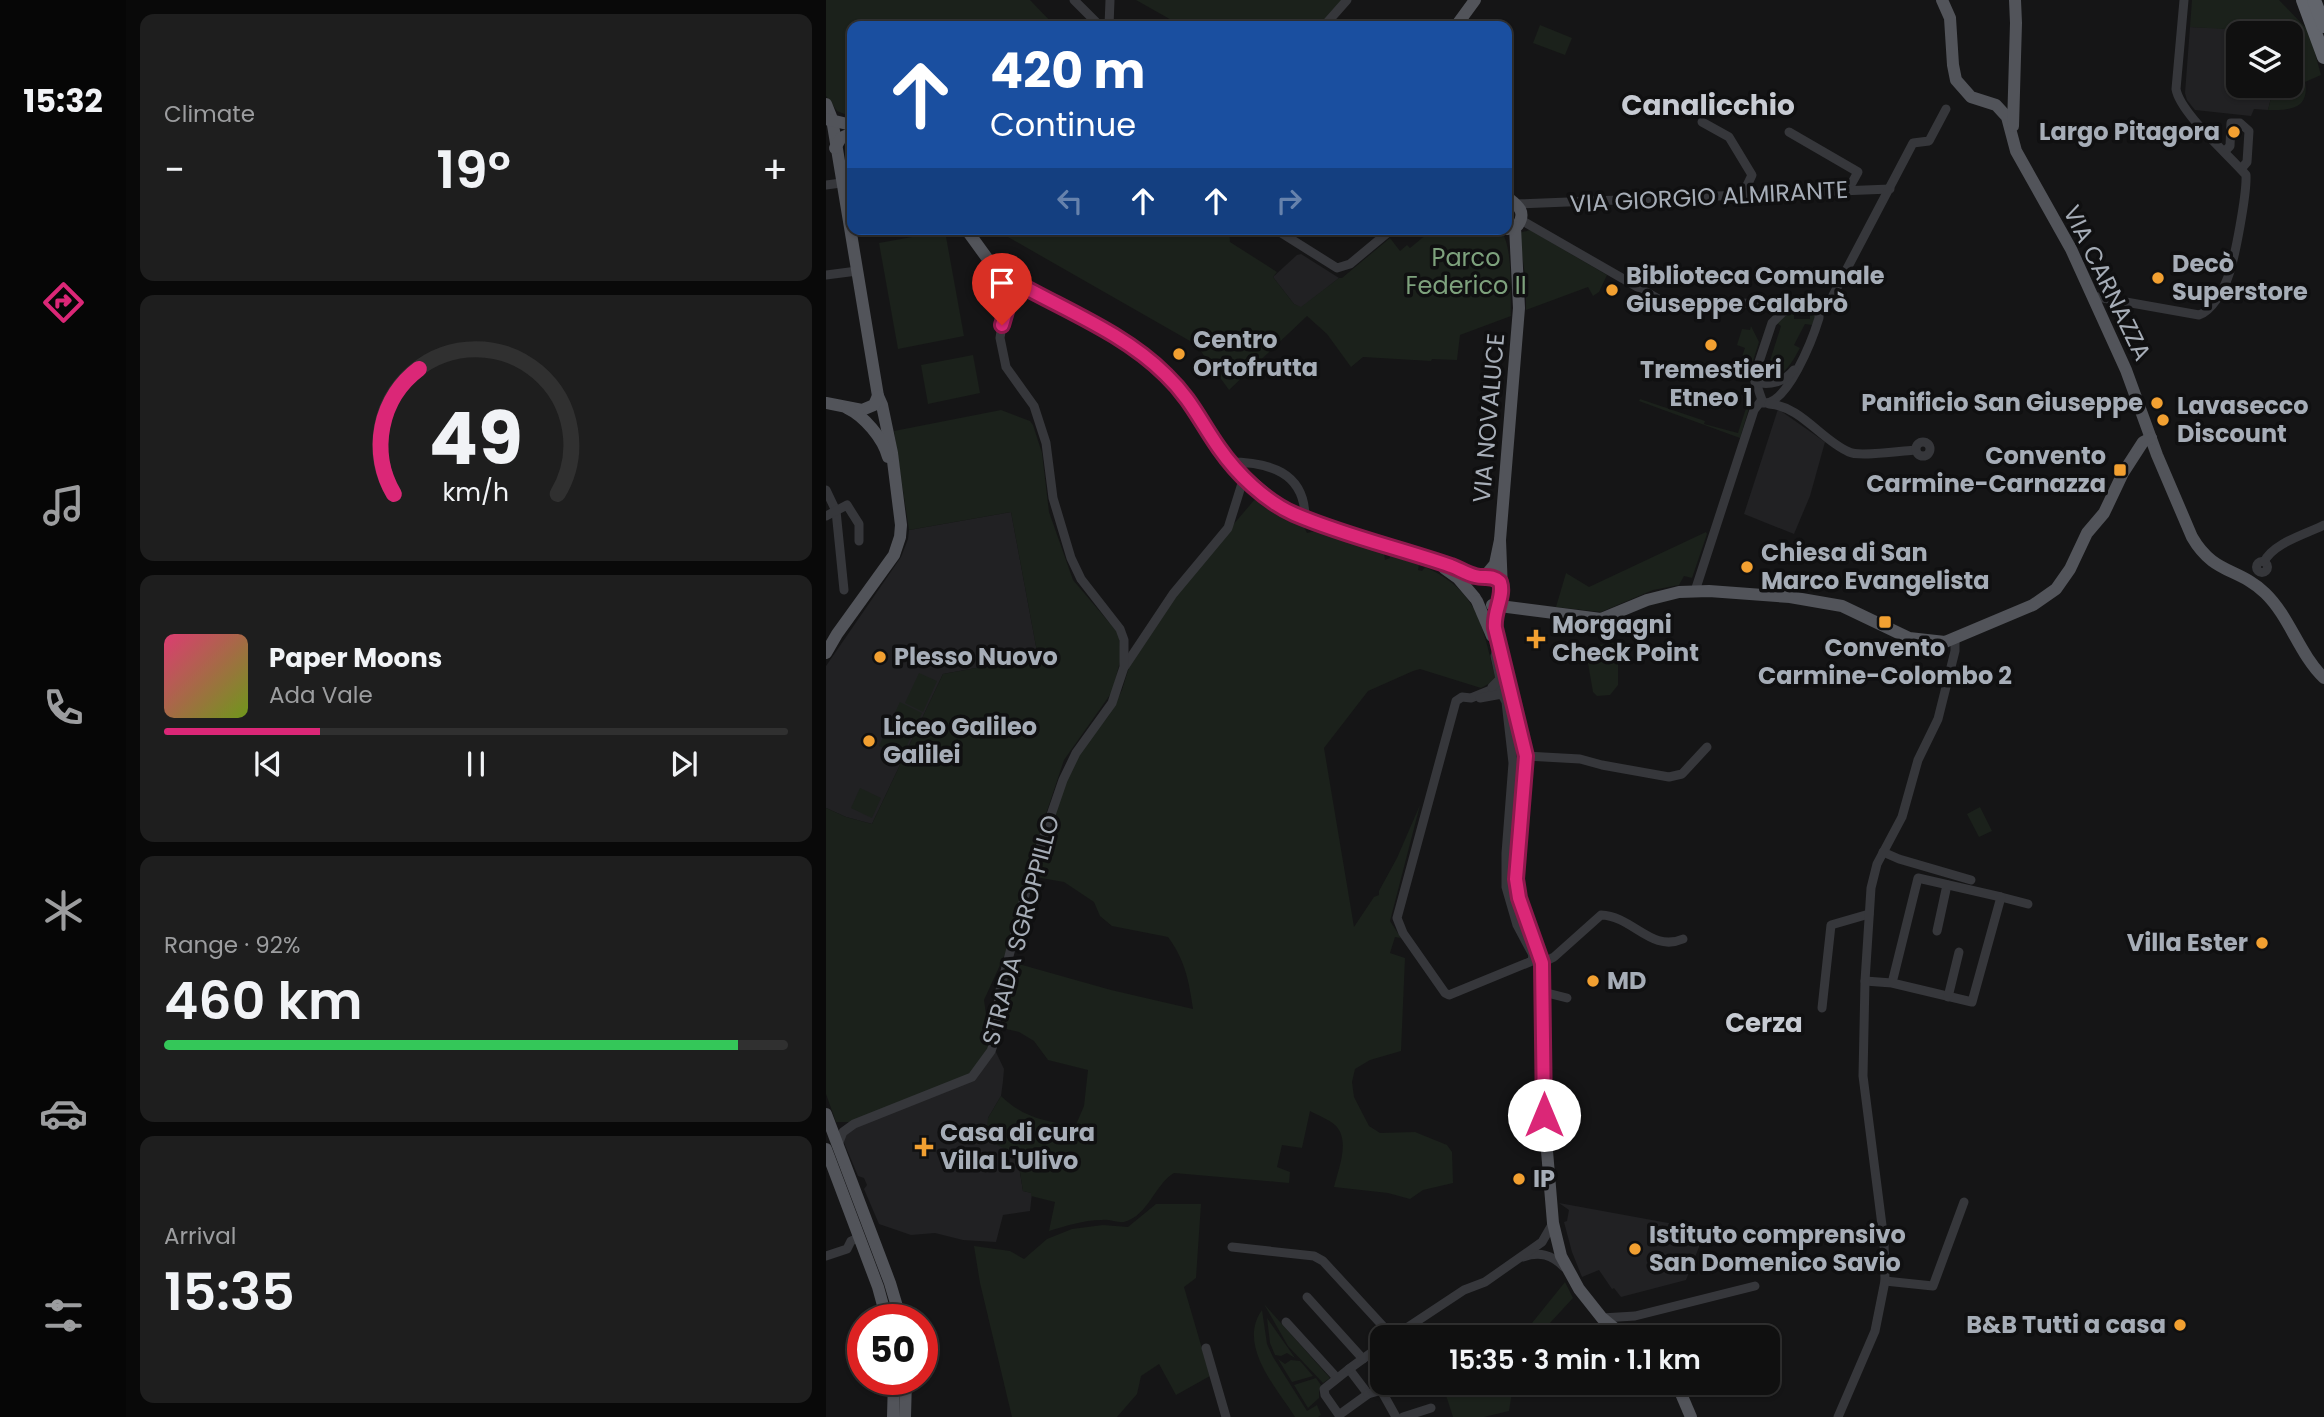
<!DOCTYPE html>
<meta charset="utf-8">
<style>
:root{--surface:#101010;--page:#1e1e1e;--text:#f1f3f6;--muted:#9c9d9f;--line:#303030;--accent:#db2777}
body{margin:0;font-family:Poppins,sans-serif;background:var(--page);color:var(--text);height:100vh;display:flex;flex-direction:column;font-size:26px;white-space:nowrap}
*{box-sizing:border-box;margin:0}
p{font-size:23px;color:var(--muted)}
.icon{flex:none;width:38px;height:38px;fill:none;stroke:currentColor;stroke-width:2;stroke-linecap:round;stroke-linejoin:round}
.map{position:relative;flex:1;overflow:hidden}
.drawer{display:flex;flex-direction:column;gap:14px;padding:14px;background:#090909;width:700px}
.drawer>*{flex:none}
.banner{position:absolute;left:21px;top:21px;width:665px;height:214px;border-radius:14px;box-shadow:0 2px 5px #0004,0 0 0 2px var(--line);background:#1a4fa0;color:#fff;overflow:hidden}
.controls{position:absolute;left:1400px;top:21px;display:grid;gap:14px}
.controls a{display:grid;place-items:center;width:77px;height:77px;border-radius:14px;background:var(--surface);box-shadow:0 2px 5px #0004,0 0 0 2px var(--line);font-size:35px}
.speed{position:absolute;left:21px;top:1304px;display:flex;gap:14px;font-size:35px;font-weight:700;text-align:center}
.speed>*{display:grid;place-content:center;width:91px;height:91px;border-radius:50%;background:var(--surface);box-shadow:0 2px 5px #0004,0 0 0 2px var(--line);line-height:1}
.speed .limit{border:10px solid #d22;background:#fff;color:#111}
.pin{position:absolute;display:grid;place-items:center;width:60px;height:60px;color:#fff;margin:-72px -30px;border-radius:50% 50% 50% 0;rotate:-45deg;box-shadow:0 0 7px #0007}
.pin .icon{rotate:45deg}
.me{position:absolute;width:77px;margin:-38px;rotate:0deg;stroke-linejoin:round;filter:drop-shadow(0 0 5px #0008)}
.turn{display:flex;align-items:center;gap:24px;height:147px;padding:0 28px;font-size:32px}
.turn .icon{width:91px;height:91px;stroke-width:2.5}
.turn b{display:block;font-size:49px;line-height:60px}
.lanes{display:flex;align-items:center;height:66px;padding:0 28px;background:#0003;justify-content:center;gap:35px;direction:ltr}
.lanes .off{opacity:.35}
.big{font-size:52px;font-weight:600;line-height:1.1}
.drawer .widget{flex:1;display:flex;flex-direction:column;justify-content:center;gap:10px;min-width:0;padding:0 24px;border-radius:14px;background:var(--page)}
.drawer .dial{align-items:center;gap:0}
.dial svg{height:182px;overflow:visible;fill:none;stroke:var(--line);stroke-width:7;stroke-linecap:round;text-anchor:middle}
.dial text{fill:var(--text);stroke:none}
.song{display:flex;align-items:center;gap:21px}
.cover{width:84px;height:84px;border-radius:10px;background:linear-gradient(135deg,hsl(340 70% 55%),hsl(80 70% 35%))}
.played{height:7px;border-radius:4px;background:linear-gradient(90deg,var(--accent) 25%,var(--line) 25%)}
.keys{display:flex;justify-content:space-around;direction:ltr}
.heat{display:flex;justify-content:space-between;align-items:center;font-size:38px;direction:ltr}
.charge{height:10px;border-radius:5px;background:linear-gradient(90deg,#34c759 92%,var(--line) 0)}
.trip{position:absolute;left:544px;top:1325px;width:410px;height:70px;border-radius:14px;background:var(--surface);box-shadow:0 2px 5px #0004,0 0 0 2px var(--line);font-weight:600;line-height:70px;text-align:center}
main{display:flex;flex:1;min-height:0}
.tab-bar{display:flex;flex-direction:column;width:126px;justify-content:space-around;align-items:center;background:#060606;color:var(--muted)}
.tab-bar .icon{width:49px;height:49px}
.tab-bar .selected{color:var(--accent)}
.tab-bar b{font-size:32px;color:var(--text)}
.map>svg:first-child{display:block}
.built{fill:#212123}
.green{fill:#1b211b}
.lines{fill:none;stroke-linecap:round;stroke-linejoin:round}
.minor{stroke:#36373b;stroke-width:9}
.major{stroke:#52545a;stroke-width:12}
.highway{stroke:#62656c;stroke-width:14}
.route-casing{stroke:#8e194d;stroke-width:18}
.route{stroke:#db2777;stroke-width:12}
.poi-dot{fill:#f2a031;stroke:#101011;stroke-width:2.5}
.labels{text-anchor:middle;stroke-width:7;stroke-linejoin:round;paint-order:stroke}
.poi-label{font-size:24px;font-weight:bold;fill:#a6adb7;stroke:#101011;text-anchor:start}
.street-label{font-size:24px;fill:#a6adb7;stroke:#101011}
.park-label{font-size:24px;fill:#7ea27d;stroke:#101011}
.neighbourhood-label{font-size:26px;font-weight:bold;fill:#c7cbd3;stroke:#101011}
.quarter-label{font-size:28px;font-weight:bold;fill:#c7cbd3;stroke:#101011}
</style>
<main>
<nav class="tab-bar">
<b>15:32</b>
<svg class="icon selected" aria-label="directions" viewBox="0 0 24 24"><path d="M12 3l9 9-9 9-9-9zM9 14v-3h6M13 9l2 2-2 2"/></svg>
<svg class="icon" aria-label="music" viewBox="0 0 24 24"><path d="M9 18V5l10-2v13"/><circle cx="6" cy="18" r="3"/><circle cx="16" cy="16" r="3"/></svg>
<svg class="icon" aria-label="phone" viewBox="0 0 24 24"><path d="M5 4h4l2 5-3 2q2 4 5 5l2-3 5 2v4C11 20 4 13 5 4z"/></svg>
<svg class="icon" aria-label="climate" viewBox="0 0 24 24"><path d="M12 3v18M4 7l16 10M4 17L20 7"/></svg>
<svg class="icon" aria-label="car" viewBox="0 0 24 24"><path d="M5 17H2v-5l4-1 3-4h7l3 4 3 1v5h-3M9 17h6M6 11h13"/><circle cx="7" cy="17" r="2"/><circle cx="17" cy="17" r="2"/></svg>
<svg class="icon" aria-label="filters" viewBox="0 0 24 24"><path d="M4 7h16M4 17h16"/><circle cx="9" cy="7" r="2"/><circle cx="15" cy="17" r="2"/></svg>
</nav>
<section class="drawer">
<div class="widget"><p>Climate</p>
<div class="heat"><a>−</a><b class="big">19°</b><a>+</a></div>
</div>
<div class="widget dial"><svg viewBox="0 0 100 80">
<path d="M14 69A42 42 0 1 1 86 69"/>
<path d="M14 69A42 42 0 0 1 25 14" stroke="#db2777"/>
<text x="50" y="56" font-size="32" font-weight="700">49</text>
<text x="50" y="72" font-size="11">km/h</text>
</svg></div>
<div class="widget">
<div class="song"><i class="cover"></i><div><b>Paper Moons</b><p>Ada Vale</p></div></div>
<div class="played"></div>
<div class="keys"><svg class="icon" aria-label="previous" viewBox="0 0 24 24"><path d="M18 5L8 12l10 7zM5 5v14"/></svg><svg class="icon" aria-label="pause" viewBox="0 0 24 24"><path d="M8 5v14M16 5v14"/></svg><svg class="icon" aria-label="next" viewBox="0 0 24 24"><path d="M6 5l10 7-10 7zM19 5v14"/></svg></div>
</div>
<div class="widget"><p>Range · 92%</p><b class="big">460 km</b><div class="charge"></div></div>
<div class="widget"><p>Arrival</p><b class="big">15:35</b></div>
</section>
<div class="map">
<svg width="1498" height="1417" viewBox="0 0 1498 1417">
<rect width="100%" height="100%" fill="#151516"/>
<g class="built">
<path d="M1364 27 1440 30V33H1412V86H1448L1442 110 1428 109 1425 116 1369 110 1361 100 1359 93Z"/>
<path d="M475 254 513 278 475 308 468 304 447 277 471 255Z"/>
<path d="M952 409 999 442 984 496 968 534 918 514Z"/>
<path d="M185 512 212 657 117 674 46 824 20 817 0 808V666L75 557 82 539 83 530Z"/>
<path d="M169 1050 178 1069 177 1081 175 1096 162 1118 191 1154 197 1191 206 1193 204 1211 177 1215 170 1242 137 1240 109 1233 85 1235 53 1224 38 1189 41 1185 38 1178 32 1176 16 1138 18 1134Z"/>
<path d="M733 1203 875 1229 873 1247 860 1280 795 1297 788 1288 786 1289 773 1270 756 1277 746 1252 738 1222 741 1221 743 1210Z"/>
</g>
<g class="green">
<path d="M0 0H204L229 26H26V117L11 111 0 96Z"/>
<path d="M310 0H519L494 26H356Z"/>
<path d="M1366 0H1453L1483 31 1495 75 1479 82C1484 110 1462 110 1442 110L1448 86H1465V33L1364 27Z"/>
<path d="M714 25 746 38 739 55 707 43Z"/>
<path d="M193 229H403L404 242 451 272 447 277 468 304 475 307 513 278H516L564 238 574 251 581 245 584 248 607 229H673C688 242 684 296 685 316L634 335 631 360 606 359 605 361 537 357 525 367 501 334 481 316 403 390 374 350 364 341 182 237Z"/>
<path d="M704 230 781 275 773 292 767 296 762 287 700 310V282L693 233Z"/>
<path d="M119 231 138 336 72 349 53 243Z"/>
<path d="M962 313H968V319H984V313L989 314 990 317 986 325 979 324 968 345 974 348C965 364 956 383 934 376L935 372 940 373 955 326 951 323Z"/>
<path d="M925 326 933 342 922 377 910 374 919 348 911 345 916 329 924 330Z"/>
<path d="M147 355 154 393 102 404 95 365Z"/>
<path d="M924 391 927 395 914 438 813 401 814 399 879 421 878 424 912 433 923 399 921 393Z"/>
<path d="M175 410 204 421 207 425 216 453 223 512 247 580 293 634 295 658 286 692 238 760 208 850 180 952 158 1000 164 1041 162 1048 148 1072 27 1122H10L0 1094V808L20 817 46 824 117 674 212 657 185 512 83 530 68 431Z"/>
<path d="M430 498 478 527 481 533 489 531 558 553 559 560 564 558 563 555 593 565 592 570 596 571 599 567C654 592 656 626 670 680L655 688 594 669 587 671 542 691 498 748 528 927 548 897 553 895V891L571 858 594 805 564 921 575 938 569 937 564 953 579 958 575 1051 544 1060 529 1069 526 1082 528 1097 543 1126 554 1133 589 1132 621 1145 626 1152 627 1183 597 1190 584 1199 562 1193 508 1187C512 1170 525 1140 509 1125 502 1119 491 1115 484 1111L476 1148 456 1145 451 1167 464 1172 463 1183 348 1173C329 1184 322 1216 298 1222 292 1223 283 1219 276 1220 257 1220 240 1226 223 1231L229 1202 205 1196V1193L197 1191 191 1154 160 1140 162 1118 175 1096C199 1119 218 1120 249 1127L258 1106 262 1070 222 1060 208 1041 193 1032 176 1028 175 999 186 962 285 990 367 1009C363 981 359 960 342 937L286 926 274 916 268 902 238 882 209 877 210 871 240 782 255 751 283 715 296 690 303 667 359 581Z"/>
<path d="M880 532 881 534 866 578 858 576 853 585 827 590 775 612 730 607 740 573 763 587Z"/>
<path d="M792 643V685L784 695 771 696 767 692 759 646Z"/>
<path d="M93 673 111 681 97 712 79 703Z"/>
<path d="M74 702 96 713 76 756 53 746Z"/>
<path d="M34 788 55 798 46 818 25 808Z"/>
<path d="M1154 807 1166 831 1153 837 1141 814Z"/>
<path d="M330 1204H375L370 1278 358 1287 384 1376 350 1395 333 1364 315 1376 311 1394 291 1417H186L154 1283 148 1246 184 1251 198 1259 221 1239 246 1229 277 1225 302 1227Z"/>
<path d="M739 1282 747 1298 711 1337H683L702 1328Z"/>
<path d="M438 1304 504 1378 497 1383 462 1346Z"/>
<path d="M436 1310 441 1344 447 1357 481 1411 491 1405 495 1415 492 1417H469C450 1387 411 1345 436 1310Z"/>
<path d="M441 1318 469 1358 461 1353 455 1356 449 1355 444 1343Z"/>
<path d="M452 1359 459 1364 465 1360 474 1361 487 1376 466 1382Z"/>
<path d="M490 1378 495 1385 493 1391V1398L482 1408 468 1385Z"/>
<path d="M616 1383H685L687 1386 683 1411 658 1417H627Z"/>
</g>
<g class="lines">
<g class="minor">
<path d="M248 0 274 26"/>
<path d="M283 26 284 0"/>
<path d="M498 26 521 0"/>
<path d="M876 122 903 137 926 175 916 196"/>
<path d="M963 132 1032 172 1022 190"/>
<path d="M1399 151 1404 146 1405 123H1414L1423 131 1421 162 1415 169"/>
<path d="M0 185 15 183"/>
<path d="M690 204 1064 189"/>
<path d="M695 220 841 304 938 303 988 308 993 312V318C987 338 961 406 937 403L928 377 946 323 957 312 969 307"/>
<path d="M449 229 511 268 524 264 566 229"/>
<path d="M0 275 31 271"/>
<path d="M1266 296 1373 315C1386 311 1398 289 1402 277 1409 259 1421 193 1420 175 1403 155 1354 113 1350 89L1358 0"/>
<path d="M988 308 997 307 1004 301 1087 143 1103 141 1120 109"/>
<path d="M929 382C944 386 958 382 968 370"/>
<path d="M943 404C975 406 995 440 1023 452 1032 457 1076 451 1089 450"/>
<circle cx="1097" cy="449" r="7"/>
<path d="M403 462C443 462 479 472 479 518"/>
<path d="M0 490 10 511 18 590"/>
<path d="M0 516 21 505 33 524V541"/>
<circle cx="1436" cy="567" r="5.5"/>
<path d="M1438 562C1447 543 1480 534 1498 525"/>
<path d="M869 591 928 410 935 401"/>
<path d="M299 666 347 594 402 528 418 477"/>
<path d="M682 683 645 698 636 697 630 701 571 918 577 933 619 993 623 995 706 961 707 955 714 954"/>
<path d="M666 687 674 679 669 656 671 650"/>
<path d="M654 698 676 694 680 702 687 763 680 853V887L691 925 707 955"/>
<path d="M700 756 754 759 776 765 843 777 856 774 881 747"/>
<path d="M1057 852 1073 859 1145 880"/>
<path d="M1175 897 1202 904"/>
<path d="M1111 931 1121 885"/>
<path d="M716 963 728 957 775 915C807 916 825 953 857 939"/>
<path d="M1039 981 1066 983 1146 1002 1175 897 1092 878 1066 983"/>
<path d="M717 992 741 998"/>
<path d="M1122 997 1133 952"/>
<path d="M996 1008 1005 925 1043 914"/>
<path d="M12 1145 17 1132 28 1124 146 1077 165 1051 169 1040 173 994 204 876 237 780 250 753 286 703 298 667V640L294 629 255 579 245 558 227 498 220 443 208 406 180 367 174 338 176 325 191 283"/>
<path d="M406 1247 488 1256 497 1261 567 1337"/>
<path d="M0 1256 21 1249 25 1241 34 1237"/>
<path d="M697 1257C714 1251 726 1255 738 1267"/>
<path d="M1059 1281 1107 1286 1138 1202"/>
<path d="M481 1297 537 1359"/>
<path d="M776 1318 809 1316 929 1286"/>
<path d="M460 1322 511 1378"/>
<path d="M567 1337 638 1290 659 1282 716 1242 727 1223"/>
<path d="M380 1348 400 1417"/>
<path d="M523 1369 542 1394 513 1415 499 1395 498 1389Z"/>
<path d="M523 1369 556 1345"/>
<path d="M555 1390 570 1417"/>
<path d="M542 1394 584 1382"/>
<path d="M577 1417 605 1408"/>
<path d="M1012 1417 1049 1331 1059 1281 1058 1241 1037 1076 1039 981 1045 888 1051 864 1076 817 1092 760 1112 719 1129 651V639"/>
</g>
<g class="major">
<path d="M1116 0 1124 18 1127 65 1130 80 1145 97 1170 105 1181 117 1190 151 1245 249 1300 370 1331 455 1366 537C1388 575 1412 567 1439 593 1464 617 1473 654 1498 678"/>
<path d="M630 26 649 0"/>
<path d="M0 104 6 119 52 396 56 405 66 453 75 525 74 537 68 555 11 634 0 653"/>
<path d="M0 119 26 125"/>
<path d="M1187 126 1190 23 1189 0"/>
<path d="M9 148 15 138 26 133"/>
<path d="M681 197C691 205 701 211 692 225L681 229"/>
<path d="M140 229 161 258 191 283 296 341 319 356 340 374 367 405 403 462 448 501 465 512 504 529 624 565 650 576 667 577 676 586"/>
<path d="M0 403 36 410 48 405 52 396"/>
<path d="M21 408C38 416 57 438 62 457"/>
<path d="M674 540 676 590 669 609V628L699 747 700 774 690 879 693 898 716 963 718 1115 727 1223 735 1256 753 1289 776 1318 799 1337"/>
<path d="M618 568 632 578 649 598"/>
<path d="M659 576 669 564 674 540 693 308 689 227"/>
<path d="M651 601 666 636"/>
<path d="M666 605 775 619 821 600 853 592 883 591 964 597 1016 606 1083 638 1119 642 1207 605 1230 589 1244 569 1261 533 1278 513 1297 473 1317 442 1325 438"/>
<path d="M0 1114 64 1283 75 1320"/>
<path d="M0 1149 52 1287 61 1320"/>
<path d="M850 1382 865 1417"/>
<path d="M67 1417 68 1379"/>
<path d="M79 1417 80 1379"/>
</g>
<g class="highway">
<path d="M1477 0 1498 57"/>
<path d="M1488 0 1498 26"/>
</g>
</g>
<g class="lines">
<g class="route-casing">
<path id="route" d="M176 325 185 294 191 283C241 311 299 334 340 375 365 399 374 421 393 448 411 474 439 501 468 514 519 536 573 548 625 566 633 569 641 574 649 576 659 579 665 574 674 582 679 596 667 611 669 628L700 756 690 879 693 898 716 963 718 1115"/>
</g>
<use href="#route" class="route"/>
</g>
<g class="poi-dot">
<circle cx="1408" cy="132" r="7"/>
<circle cx="1332" cy="278" r="7"/>
<circle cx="786" cy="290" r="7"/>
<circle cx="885" cy="345" r="7"/>
<circle cx="353" cy="354" r="7"/>
<circle cx="1331" cy="403" r="7"/>
<circle cx="1337" cy="420" r="7"/>
<rect x="1287" y="463" width="14" height="14" rx="3.5"/>
<circle cx="921" cy="567" r="7"/>
<rect x="1052" y="615" width="14" height="14" rx="3.5"/>
<path d="M706.5 628.5h7v7h7v7h-7v7h-7v-7h-7v-7h7z"/>
<circle cx="54" cy="657" r="7"/>
<circle cx="43" cy="741" r="7"/>
<circle cx="1436" cy="943" r="7"/>
<circle cx="767" cy="981" r="7"/>
<path d="M94.5 1136.5h7v7h7v7h-7v7h-7v-7h-7v-7h7z"/>
<circle cx="693" cy="1179" r="7"/>
<circle cx="809" cy="1249" r="7"/>
<circle cx="1354" cy="1325" r="7"/>
</g>
<g class="labels">
<g class="poi-label">
<text x="1394" y="140" text-anchor="end">Largo Pitagora</text>
<text x="1346" y="272">Decò<tspan x="1346" dy="28">Superstore</tspan></text>
<text x="800" y="284">Biblioteca Comunale<tspan x="800" dy="28">Giuseppe Calabrò</tspan></text>
<text x="367" y="348">Centro<tspan x="367" dy="28">Ortofrutta</tspan></text>
<text x="885" y="378" text-anchor="middle">Tremestieri<tspan x="885" dy="28">Etneo 1</tspan></text>
<text x="1317" y="411" text-anchor="end">Panificio San Giuseppe</text>
<text x="1351" y="414">Lavasecco<tspan x="1351" dy="28">Discount</tspan></text>
<text x="1280" y="464" text-anchor="end">Convento<tspan x="1280" dy="28">Carmine-Carnazza</tspan></text>
<text x="935" y="561">Chiesa di San<tspan x="935" dy="28">Marco Evangelista</tspan></text>
<text x="726" y="633">Morgagni<tspan x="726" dy="28">Check Point</tspan></text>
<text x="1059" y="656" text-anchor="middle">Convento<tspan x="1059" dy="28">Carmine-Colombo 2</tspan></text>
<text x="68" y="665">Plesso Nuovo</text>
<text x="57" y="735">Liceo Galileo<tspan x="57" dy="28">Galilei</tspan></text>
<text x="1422" y="951" text-anchor="end">Villa Ester</text>
<text x="781" y="989">MD</text>
<text x="114" y="1141">Casa di cura<tspan x="114" dy="28">Villa L'Ulivo</tspan></text>
<text x="707" y="1187">IP</text>
<text x="823" y="1243">Istituto comprensivo<tspan x="823" dy="28">San Domenico Savio</tspan></text>
<text x="1340" y="1333" text-anchor="end">B&amp;B Tutti a casa</text>
</g>
<g class="street-label">
<text transform="translate(883 197) rotate(-3)" y="8">VIA GIORGIO ALMIRANTE</text>
<text transform="translate(1281 283) rotate(64)" y="8">VIA CARNAZZA</text>
<text transform="translate(663 418) rotate(-85)" y="8">VIA NOVALUCE</text>
<text transform="translate(195 930) rotate(-75)" y="8">STRADA SGROPPILLO</text>
</g>
<g class="park-label">
<text x="640" y="266">Parco<tspan x="640" dy="28">Federico II</tspan></text>
</g>
<g class="neighbourhood-label">
<text x="938" y="1032">Cerza</text>
</g>
<g class="quarter-label">
<text x="882" y="115">Canalicchio</text>
</g>
</g>
</svg>
<div class="controls">
<a><svg class="icon" aria-label="layers" viewBox="0 0 24 24"><path d="M12 4l9 5-9 5-9-5zM3 14l9 5 9-5"/></svg></a>
</div>
<div class="speed"><div class="limit">50</div></div>
<div class="pin" style="left:176px;top:325px;background:#d93025"><svg class="icon" aria-label="arrive" viewBox="0 0 24 24"><path d="M6 21V4h12l-3 4 3 4H6"/></svg></div>
<svg class="me" style="left:718px;top:1115px" viewBox="-20 -20 40 40"><circle r="19" fill="#fff"/><path d="M0-13L10 11 0 6-10 11z" fill="#db2777"/></svg>
<div class="trip">15:35 · 3 min · 1.1 km</div>
<div class="banner">
<div class="turn"><svg class="icon" aria-label="ahead" viewBox="0 0 24 24"><path d="M12 20V5M6 11l6-6 6 6"/></svg><div><b>420 m</b>Continue</div></div>
<div class="lanes"><svg class="icon off" aria-label="left" viewBox="0 0 24 24"><path d="M17 20v-9H6M10 6l-5 5 5 5"/></svg><svg class="icon" aria-label="ahead" viewBox="0 0 24 24"><path d="M12 20V5M6 11l6-6 6 6"/></svg><svg class="icon" aria-label="ahead" viewBox="0 0 24 24"><path d="M12 20V5M6 11l6-6 6 6"/></svg><svg class="icon off" aria-label="right" viewBox="0 0 24 24"><path d="M7 20v-9h11M14 6l5 5-5 5"/></svg></div>
</div>
</div>
</main>
